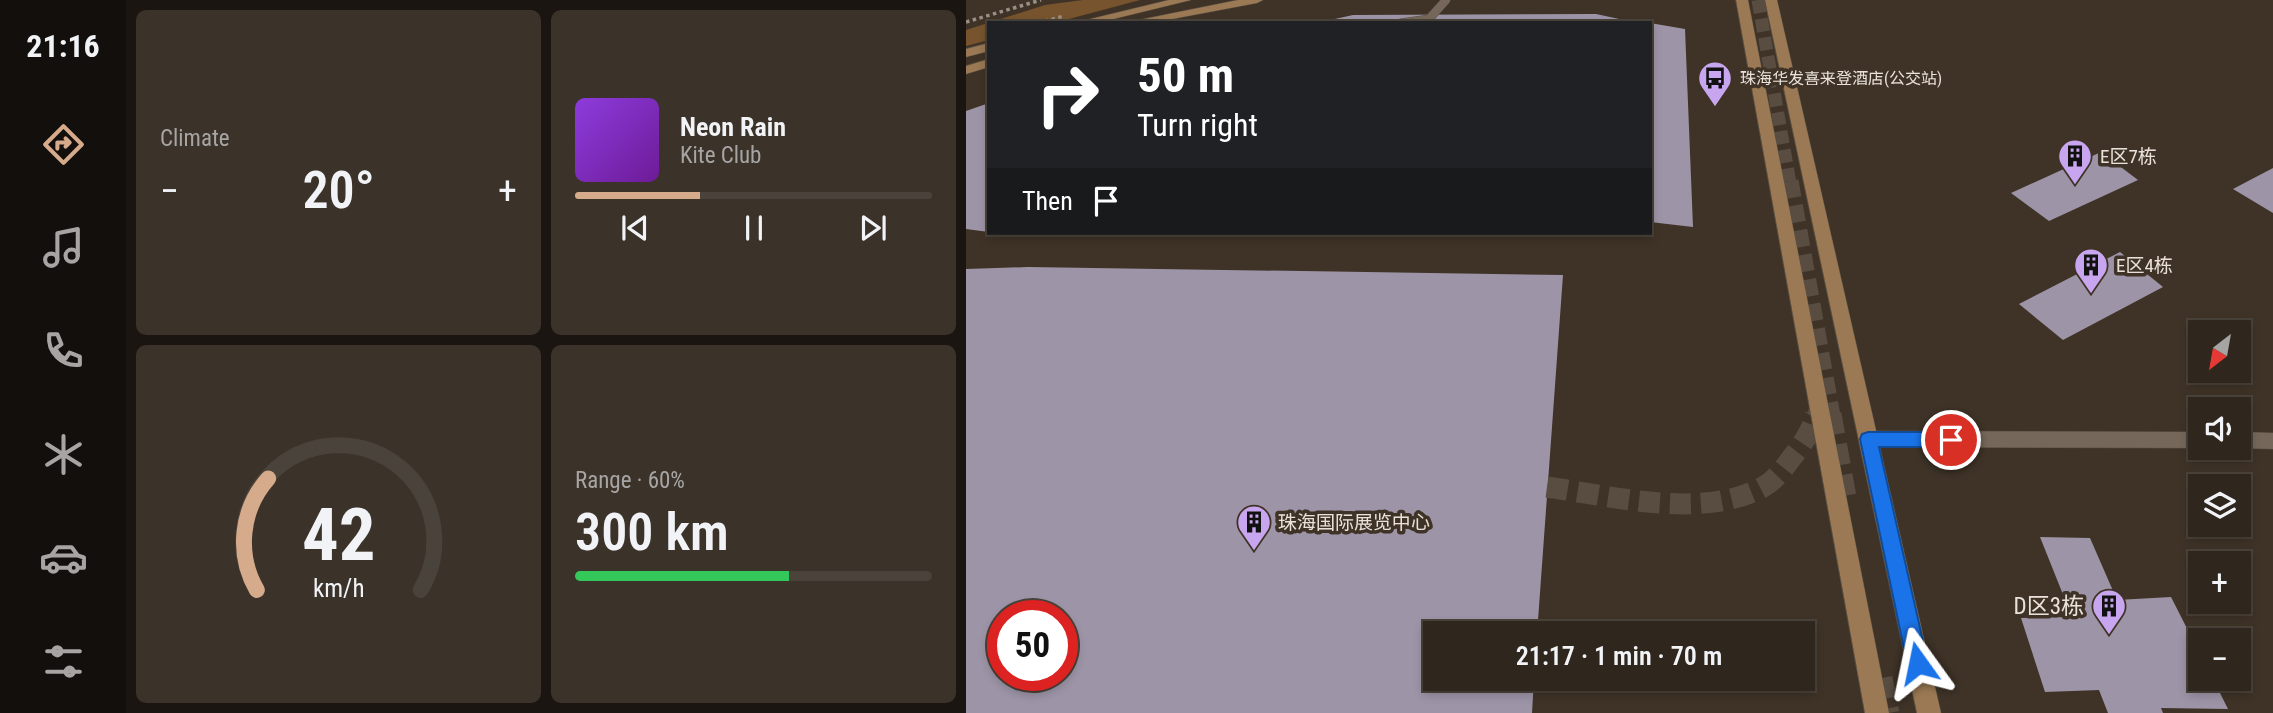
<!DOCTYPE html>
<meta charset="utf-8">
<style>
:root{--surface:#2f261d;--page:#3b322a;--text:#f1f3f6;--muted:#a7a5a4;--line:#4a433b;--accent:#d6ab8b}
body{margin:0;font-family:"Roboto Condensed","Noto Sans SC",sans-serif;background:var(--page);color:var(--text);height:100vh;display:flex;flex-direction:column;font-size:26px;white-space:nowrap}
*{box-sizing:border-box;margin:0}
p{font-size:23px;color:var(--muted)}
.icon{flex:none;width:38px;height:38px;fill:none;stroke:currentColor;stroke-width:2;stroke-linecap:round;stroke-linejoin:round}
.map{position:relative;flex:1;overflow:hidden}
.details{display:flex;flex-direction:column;gap:10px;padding:10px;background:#1a1510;width:840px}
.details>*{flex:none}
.hud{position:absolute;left:21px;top:21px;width:665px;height:214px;border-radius:0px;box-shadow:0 4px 10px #0003,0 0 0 2px var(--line);background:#202124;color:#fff;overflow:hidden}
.needle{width:46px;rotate:211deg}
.buttons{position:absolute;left:1222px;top:320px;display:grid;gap:14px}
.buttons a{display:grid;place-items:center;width:63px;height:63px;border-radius:0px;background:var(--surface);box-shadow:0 4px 10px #0003,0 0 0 2px var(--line);font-size:35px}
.speed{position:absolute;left:21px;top:600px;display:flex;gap:14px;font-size:35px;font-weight:700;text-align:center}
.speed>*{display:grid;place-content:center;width:91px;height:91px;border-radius:50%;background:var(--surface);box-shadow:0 4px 10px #0003,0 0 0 2px var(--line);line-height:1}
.speed .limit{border:10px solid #d22;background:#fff;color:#111}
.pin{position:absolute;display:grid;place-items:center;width:60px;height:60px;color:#fff;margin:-30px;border:4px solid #fff;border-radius:50%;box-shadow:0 2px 7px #0007}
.me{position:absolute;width:77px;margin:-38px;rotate:348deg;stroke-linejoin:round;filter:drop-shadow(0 0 5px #0008)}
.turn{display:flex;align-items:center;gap:24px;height:147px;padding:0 35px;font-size:32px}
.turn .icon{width:91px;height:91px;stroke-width:2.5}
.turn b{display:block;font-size:49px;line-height:60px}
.then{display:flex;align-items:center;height:66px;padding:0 35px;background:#0003;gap:14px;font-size:26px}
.big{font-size:52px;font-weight:600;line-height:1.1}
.details .tile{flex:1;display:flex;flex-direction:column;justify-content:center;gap:10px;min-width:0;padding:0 24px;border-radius:10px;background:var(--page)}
.details .dial{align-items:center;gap:0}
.dial svg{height:182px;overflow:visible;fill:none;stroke:var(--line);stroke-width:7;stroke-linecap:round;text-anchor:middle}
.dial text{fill:var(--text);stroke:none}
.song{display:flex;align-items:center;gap:21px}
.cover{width:84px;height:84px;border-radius:10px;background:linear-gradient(135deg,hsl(270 70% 55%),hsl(280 70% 35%))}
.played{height:7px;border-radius:4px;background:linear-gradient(90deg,var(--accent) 35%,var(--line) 35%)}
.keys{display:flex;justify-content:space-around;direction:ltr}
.heat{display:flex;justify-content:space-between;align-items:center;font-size:38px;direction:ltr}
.charge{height:10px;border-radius:5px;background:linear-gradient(90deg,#34c759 60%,var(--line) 0)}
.details .tiles{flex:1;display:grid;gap:10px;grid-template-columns:repeat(2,1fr)}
.trip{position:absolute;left:457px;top:621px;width:392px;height:70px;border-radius:0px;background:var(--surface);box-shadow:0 4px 10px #0003,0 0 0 2px var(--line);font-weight:600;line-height:70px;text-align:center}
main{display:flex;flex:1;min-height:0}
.dock{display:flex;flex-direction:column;width:126px;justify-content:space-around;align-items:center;background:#130f0c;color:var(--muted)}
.dock .icon{width:49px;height:49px}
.dock .current{color:var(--accent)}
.dock b{font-size:32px;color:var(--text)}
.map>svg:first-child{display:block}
.green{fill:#77542d}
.building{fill:#9d95a7;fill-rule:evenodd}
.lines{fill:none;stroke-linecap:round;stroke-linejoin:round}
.secondary-tunnel-far2{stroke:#594d42;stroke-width:13;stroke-dasharray:13 6;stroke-linecap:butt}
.secondary-tunnel-far1{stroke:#594d42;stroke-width:17;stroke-dasharray:17 8;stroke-linecap:butt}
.secondary-tunnel{stroke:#594d42;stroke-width:21;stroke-dasharray:21 10;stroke-linecap:butt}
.lane-casing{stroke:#594f44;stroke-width:9}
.street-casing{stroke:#594f44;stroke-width:1}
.secondary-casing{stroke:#594f44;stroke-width:1}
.path{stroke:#998f85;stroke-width:3.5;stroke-dasharray:3.5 3.5;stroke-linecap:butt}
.lane{stroke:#75685a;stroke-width:8}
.street{fill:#75685a;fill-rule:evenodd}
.secondary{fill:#9a7954;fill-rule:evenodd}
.route{fill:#1a73e8;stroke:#114b97;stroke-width:2}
.labels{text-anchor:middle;stroke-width:7;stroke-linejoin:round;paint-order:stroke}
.far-poi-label{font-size:16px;fill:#eae2da;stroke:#3f3327;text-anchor:start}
.poi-label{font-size:19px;fill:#eae2da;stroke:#3f3327;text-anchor:start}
.near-poi-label{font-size:23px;fill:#eae2da;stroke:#3f3327;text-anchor:end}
</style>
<main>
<nav class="dock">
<b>21:16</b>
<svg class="icon current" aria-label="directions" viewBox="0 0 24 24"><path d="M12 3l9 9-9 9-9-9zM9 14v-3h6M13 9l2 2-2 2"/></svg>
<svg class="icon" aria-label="music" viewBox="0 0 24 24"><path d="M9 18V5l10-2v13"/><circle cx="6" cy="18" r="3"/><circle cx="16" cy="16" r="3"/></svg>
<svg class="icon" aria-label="phone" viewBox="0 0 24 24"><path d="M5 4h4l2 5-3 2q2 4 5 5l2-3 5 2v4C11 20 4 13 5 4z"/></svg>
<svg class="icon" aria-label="climate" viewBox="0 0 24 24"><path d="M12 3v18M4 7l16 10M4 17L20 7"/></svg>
<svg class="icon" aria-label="car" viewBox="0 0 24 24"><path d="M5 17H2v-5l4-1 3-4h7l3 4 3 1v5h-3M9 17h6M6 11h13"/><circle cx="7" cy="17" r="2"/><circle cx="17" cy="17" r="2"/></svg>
<svg class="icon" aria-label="filters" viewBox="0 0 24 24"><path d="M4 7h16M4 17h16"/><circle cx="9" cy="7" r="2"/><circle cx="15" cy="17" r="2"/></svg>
</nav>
<section class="details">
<div class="tiles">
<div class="tile"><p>Climate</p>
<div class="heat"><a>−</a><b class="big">20°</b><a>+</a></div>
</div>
<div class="tile">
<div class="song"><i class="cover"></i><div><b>Neon Rain</b><p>Kite Club</p></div></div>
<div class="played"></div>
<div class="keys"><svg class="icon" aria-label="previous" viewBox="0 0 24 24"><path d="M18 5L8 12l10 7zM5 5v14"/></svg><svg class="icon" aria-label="pause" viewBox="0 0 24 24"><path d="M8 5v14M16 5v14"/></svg><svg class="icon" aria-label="next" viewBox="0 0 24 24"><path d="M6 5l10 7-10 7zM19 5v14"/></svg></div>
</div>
<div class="tile dial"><svg viewBox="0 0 100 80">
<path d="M14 69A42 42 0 1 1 86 69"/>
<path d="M14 69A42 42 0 0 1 19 20" stroke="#d6ab8b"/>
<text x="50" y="56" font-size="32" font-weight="700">42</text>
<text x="50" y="72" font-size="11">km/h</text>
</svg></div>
<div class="tile"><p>Range · 60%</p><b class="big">300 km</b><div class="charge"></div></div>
</div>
</section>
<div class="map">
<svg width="1307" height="713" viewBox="0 0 1307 713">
<rect width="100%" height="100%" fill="#3f3327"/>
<path class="green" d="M117 0H174L88 23H23V40L0 46V30L79 5Z"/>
<g class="building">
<path d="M630 14 672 23 355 22 387 15Z"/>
<path d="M684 23 719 29 727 227 684 222Z"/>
<path d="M23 103V232L0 229V111Z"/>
<path d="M1135 152 1172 180 1083 221 1045 193Z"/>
<path d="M1307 168V213L1267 189Z"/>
<path d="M1154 252 1197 287 1097 340 1053 304Z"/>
<path d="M62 267 597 275 571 634H469V679H568L566 713H0V269ZM37 616H96V676H37Z"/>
<path d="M1074 537 1124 538 1151 600 1205 597 1234 654V679H1247L1262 709 1195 708 1197 713H1142L1133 690 1079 692 1055 618 1106 617Z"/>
</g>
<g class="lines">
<path class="secondary-tunnel-far2" d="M792 0 824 183"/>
<g class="secondary-tunnel-far1">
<path d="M824 181 866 416"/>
<path d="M850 416 852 405"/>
</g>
<g class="secondary-tunnel">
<path d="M865 414 881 503"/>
<path d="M581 487C646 496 737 520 797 487 810 480 819 467 827 456 837 444 846 430 850 414"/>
<path d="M916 678 923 713"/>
</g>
<g class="lane-casing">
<path id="lane" d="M435 23 463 19 480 0"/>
</g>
<g class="street-casing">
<g id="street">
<path d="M902 431 1234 432 1235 448 902 447 895 445 893 439 895 433Z"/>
<path d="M1272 432 1307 433V449L1271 448Z"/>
</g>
</g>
<g class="secondary-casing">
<g id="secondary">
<path d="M203 0H225L131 23H108Z"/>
<path d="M272 0H297L291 3 185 23H158Z"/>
<path d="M770 0H782L923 713H899Z"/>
<path d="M799 0H811L975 713H951Z"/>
<path d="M23 43V51L0 57V49Z"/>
<path d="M23 59V67L0 74V66Z"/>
</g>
</g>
<g class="path">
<path d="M0 22 75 0"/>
<path d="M72 23 98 16"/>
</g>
<use href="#lane" class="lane"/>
<use href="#street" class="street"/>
<use href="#secondary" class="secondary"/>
</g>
<path class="route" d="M902 432H985L991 434 994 440 991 445 985 447H913L962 663 959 671 952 674 944 671 941 663 894 439 896 434Z"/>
<defs>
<g id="bus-pin" transform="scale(1.75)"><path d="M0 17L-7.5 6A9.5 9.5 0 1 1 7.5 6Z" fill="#c8a6ef" stroke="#3f3327"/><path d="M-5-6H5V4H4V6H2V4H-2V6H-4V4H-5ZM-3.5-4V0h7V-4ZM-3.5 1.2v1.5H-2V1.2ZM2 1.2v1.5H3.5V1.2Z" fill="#111"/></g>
<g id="building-pin" transform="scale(1.75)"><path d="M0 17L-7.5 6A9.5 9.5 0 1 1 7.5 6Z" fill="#c8a6ef" stroke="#3f3327"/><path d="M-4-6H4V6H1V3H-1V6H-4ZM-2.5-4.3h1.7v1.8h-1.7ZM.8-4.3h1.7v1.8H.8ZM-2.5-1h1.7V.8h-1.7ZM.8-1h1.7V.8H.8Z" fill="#111"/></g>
</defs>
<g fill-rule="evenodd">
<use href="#bus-pin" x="749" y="78"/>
<use href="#building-pin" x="1109" y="156"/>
<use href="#building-pin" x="1125" y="265"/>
<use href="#building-pin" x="288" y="522"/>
<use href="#building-pin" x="1143" y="606"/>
</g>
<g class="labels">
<g class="far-poi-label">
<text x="774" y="84">珠海华发喜来登酒店(公交站)</text>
</g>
<g class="poi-label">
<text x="1134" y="163">E区7栋</text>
<text x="1150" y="272">E区4栋</text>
<text x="312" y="529">珠海国际展览中心</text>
</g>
<g class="near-poi-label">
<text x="1118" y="614">D区3栋</text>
</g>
</g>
</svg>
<div class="buttons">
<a><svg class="needle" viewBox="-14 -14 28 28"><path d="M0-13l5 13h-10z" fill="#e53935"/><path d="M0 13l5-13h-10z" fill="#a7a5a4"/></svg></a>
<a><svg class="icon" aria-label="sound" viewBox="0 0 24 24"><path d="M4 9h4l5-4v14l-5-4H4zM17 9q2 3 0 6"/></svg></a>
<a><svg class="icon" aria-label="layers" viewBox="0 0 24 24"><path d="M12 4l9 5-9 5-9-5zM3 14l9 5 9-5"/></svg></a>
<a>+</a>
<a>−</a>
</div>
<div class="speed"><div class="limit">50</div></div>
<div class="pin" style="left:985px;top:440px;background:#d93025"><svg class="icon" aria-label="arrive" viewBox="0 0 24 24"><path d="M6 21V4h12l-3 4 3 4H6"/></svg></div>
<svg class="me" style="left:952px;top:663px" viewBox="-20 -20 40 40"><path d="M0-17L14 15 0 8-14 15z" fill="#1a73e8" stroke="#fff" stroke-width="4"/></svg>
<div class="trip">21:17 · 1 min · 70 m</div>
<div class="hud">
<div class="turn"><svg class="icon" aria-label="right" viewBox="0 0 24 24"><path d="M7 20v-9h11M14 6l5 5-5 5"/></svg><div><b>50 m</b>Turn right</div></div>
<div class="then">Then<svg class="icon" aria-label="arrive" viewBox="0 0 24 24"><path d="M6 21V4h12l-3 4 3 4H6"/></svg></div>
</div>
</div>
</main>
